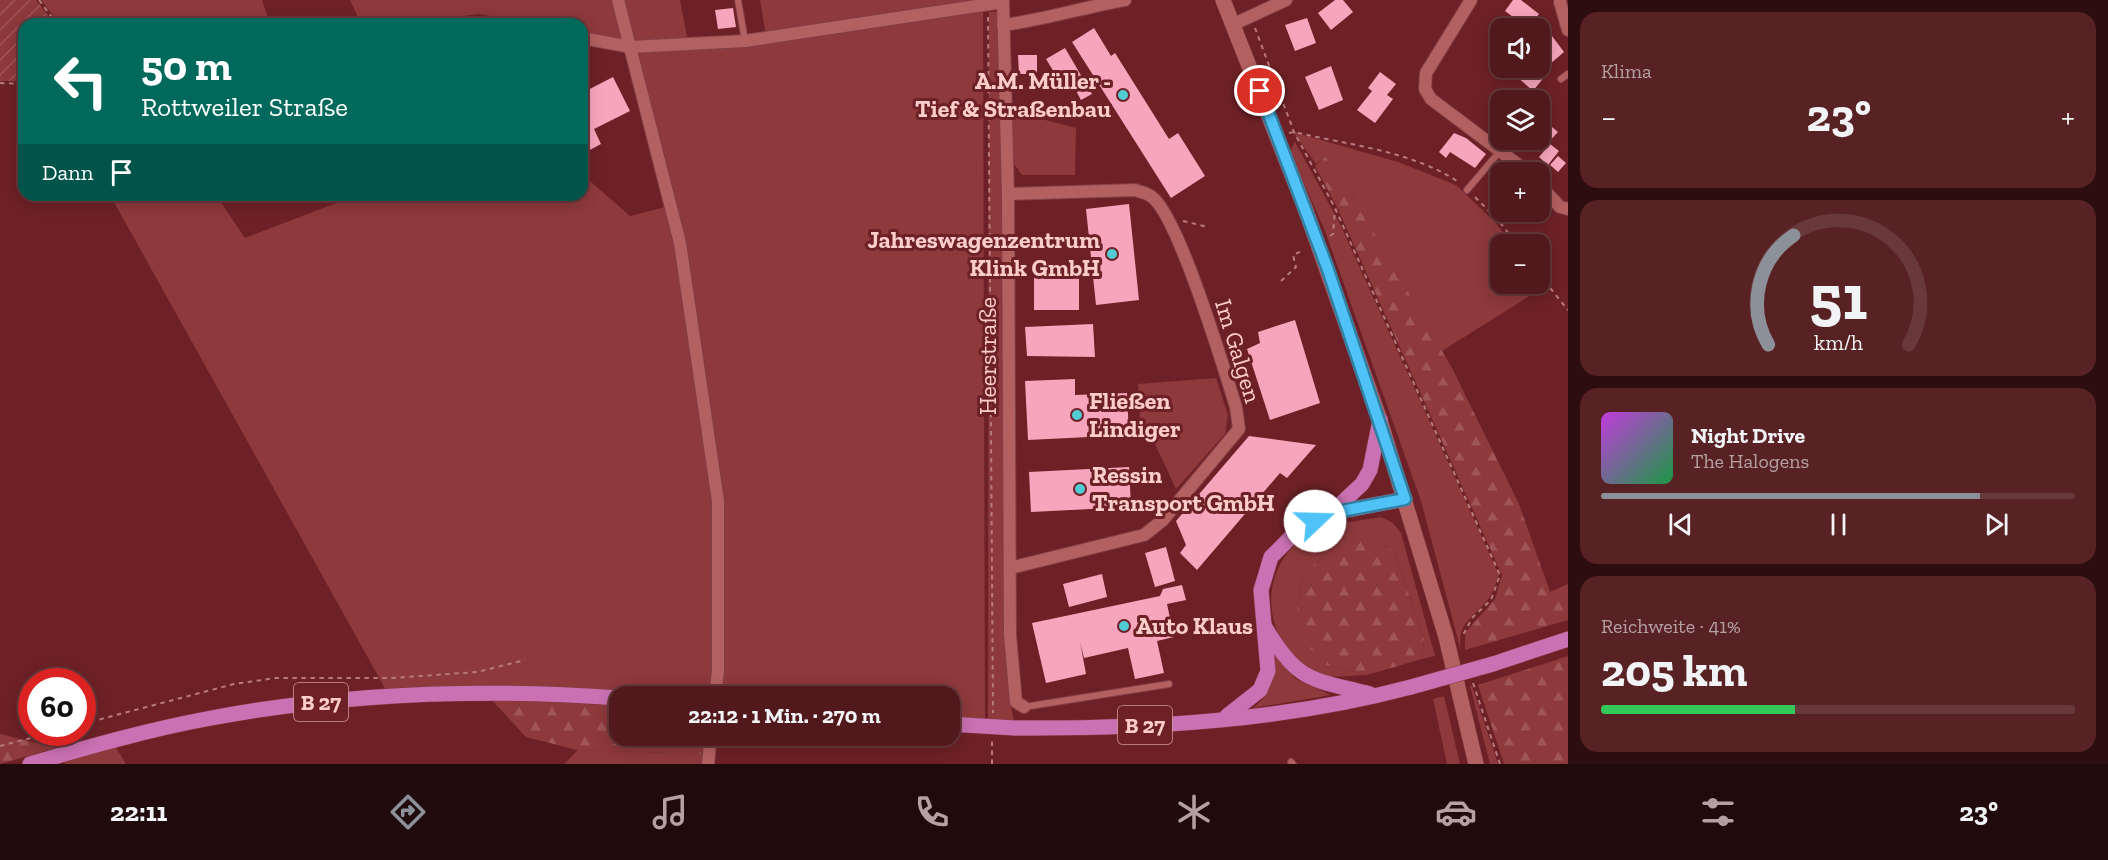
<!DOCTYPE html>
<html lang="de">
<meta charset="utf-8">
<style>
:root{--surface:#52191c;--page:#582225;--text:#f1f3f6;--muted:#b5a0a3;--line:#68383b;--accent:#8c9099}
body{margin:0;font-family:"Zilla Slab",serif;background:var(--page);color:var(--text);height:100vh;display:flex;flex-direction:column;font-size:22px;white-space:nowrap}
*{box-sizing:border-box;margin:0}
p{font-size:20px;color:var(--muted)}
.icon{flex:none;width:33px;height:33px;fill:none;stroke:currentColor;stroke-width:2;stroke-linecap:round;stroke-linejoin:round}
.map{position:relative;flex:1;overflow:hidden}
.sheet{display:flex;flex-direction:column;gap:12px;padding:12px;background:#2d0e0f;width:540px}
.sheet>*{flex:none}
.top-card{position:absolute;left:18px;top:18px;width:570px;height:183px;border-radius:18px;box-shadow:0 3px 15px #0003,0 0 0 2px var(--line);background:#00695c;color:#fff;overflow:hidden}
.controls{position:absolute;left:1490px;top:18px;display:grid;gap:12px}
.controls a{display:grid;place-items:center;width:60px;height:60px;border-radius:12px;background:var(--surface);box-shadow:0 3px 15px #0003,0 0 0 2px var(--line);font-size:30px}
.speed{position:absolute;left:18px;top:668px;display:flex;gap:12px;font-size:30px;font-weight:700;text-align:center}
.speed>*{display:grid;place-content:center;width:78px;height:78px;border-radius:50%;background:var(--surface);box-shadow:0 3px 15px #0003,0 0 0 2px var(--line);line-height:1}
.speed .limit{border:9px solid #d22;background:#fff;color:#111}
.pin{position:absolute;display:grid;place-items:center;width:51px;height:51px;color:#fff;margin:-26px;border:3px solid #fff;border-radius:50%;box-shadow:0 2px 6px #0007}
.me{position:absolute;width:66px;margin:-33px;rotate:69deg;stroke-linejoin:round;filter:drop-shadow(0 0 4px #0008)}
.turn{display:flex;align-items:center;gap:21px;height:126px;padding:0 24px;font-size:27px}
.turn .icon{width:78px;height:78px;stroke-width:2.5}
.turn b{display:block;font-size:42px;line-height:51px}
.then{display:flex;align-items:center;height:57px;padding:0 24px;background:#0003;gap:12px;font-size:22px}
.big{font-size:45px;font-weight:800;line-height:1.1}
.sheet .widget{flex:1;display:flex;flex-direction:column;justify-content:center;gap:9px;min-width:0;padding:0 21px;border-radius:18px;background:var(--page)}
.sheet .dial{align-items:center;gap:0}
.dial svg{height:156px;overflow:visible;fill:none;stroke:var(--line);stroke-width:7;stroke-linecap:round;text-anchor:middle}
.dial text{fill:var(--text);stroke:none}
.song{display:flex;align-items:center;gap:18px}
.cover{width:72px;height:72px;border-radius:9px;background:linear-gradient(135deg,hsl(290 70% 55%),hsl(140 70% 35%))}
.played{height:6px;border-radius:3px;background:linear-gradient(90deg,var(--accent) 80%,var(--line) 80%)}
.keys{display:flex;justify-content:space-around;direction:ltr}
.heat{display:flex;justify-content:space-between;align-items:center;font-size:33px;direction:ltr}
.charge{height:9px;border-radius:4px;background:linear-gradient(90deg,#34c759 41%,var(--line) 0)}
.trip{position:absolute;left:609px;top:686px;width:351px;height:60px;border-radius:18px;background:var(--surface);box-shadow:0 3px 15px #0003,0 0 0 2px var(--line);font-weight:800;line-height:60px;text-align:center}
.tab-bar{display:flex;height:96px;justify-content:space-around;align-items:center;background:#210a0b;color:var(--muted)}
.tab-bar .icon{width:42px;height:42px}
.tab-bar .on{color:var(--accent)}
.tab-bar b{font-size:27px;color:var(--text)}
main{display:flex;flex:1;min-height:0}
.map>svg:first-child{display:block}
.grass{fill:#8e393c}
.forest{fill:url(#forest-firs)}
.garden{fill:url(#garden-furrows)}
.building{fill:#f6a5bc}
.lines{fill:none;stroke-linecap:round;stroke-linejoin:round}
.service-casing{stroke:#823e46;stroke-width:8}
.minor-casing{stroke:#823e46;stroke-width:14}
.tertiary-casing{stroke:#823e46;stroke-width:16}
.primary-casing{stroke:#823e46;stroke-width:16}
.path{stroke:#b87b7c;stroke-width:2;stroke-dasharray:4.5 4.5;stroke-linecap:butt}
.service{stroke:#b36060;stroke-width:6}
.minor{stroke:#b36060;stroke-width:12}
.tertiary{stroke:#b36060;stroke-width:15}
.primary{stroke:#c971b2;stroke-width:15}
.primary-bridge-casing{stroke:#823e46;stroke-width:16;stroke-linecap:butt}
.primary-bridge{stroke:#c971b2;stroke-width:15}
.route-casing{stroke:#337fa1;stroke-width:15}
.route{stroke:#4fc3f7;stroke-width:10}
.poi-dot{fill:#51ccd4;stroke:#6d2126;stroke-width:2}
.labels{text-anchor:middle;stroke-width:6;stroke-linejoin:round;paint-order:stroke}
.shield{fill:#6d2126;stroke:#d2999a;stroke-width:1.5}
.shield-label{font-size:22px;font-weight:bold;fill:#fdcdcb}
.poi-label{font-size:24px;font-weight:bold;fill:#fdcdcb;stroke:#6d2126;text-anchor:start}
.street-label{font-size:24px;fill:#fdcdcb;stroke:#6d2126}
</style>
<main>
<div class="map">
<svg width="1568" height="764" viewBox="0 0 1568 764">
<defs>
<pattern id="forest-firs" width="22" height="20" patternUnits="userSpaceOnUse" patternTransform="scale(1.5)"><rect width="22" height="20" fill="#8e393c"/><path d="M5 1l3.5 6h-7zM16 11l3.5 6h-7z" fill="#9f5457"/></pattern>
<pattern id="garden-furrows" width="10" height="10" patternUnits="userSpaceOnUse" patternTransform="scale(1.5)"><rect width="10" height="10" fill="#8e393c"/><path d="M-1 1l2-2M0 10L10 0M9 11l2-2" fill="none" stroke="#9f5457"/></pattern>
</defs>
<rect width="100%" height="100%" fill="#6d2126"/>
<g class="grass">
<path d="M41 0H262L270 24H60Z"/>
<path d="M350 0H615L628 43 582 33V24H533L479 14 404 24H361Z"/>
<path d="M620 0H680L688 42 632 45Z"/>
<path d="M760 0H986L766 36Z"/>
<path d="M983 7 985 726 950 724V696H717L720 502 681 243 633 48Z"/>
<path d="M989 12H997L1006 195 1010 701 1015 727 988 726Z"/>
<path d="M1011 111 1076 128 1075 175H1022L1014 164Z"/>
<path d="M1293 132 1398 162 1456 185 1495 222 1512 244H1500V284H1539V280L1544 287 1442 351 1348 187 1325 156 1316 164Z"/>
<path d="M1295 142 1340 224 1499 575C1495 584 1493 594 1486 602 1470 620 1457 624 1461 651L1421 501 1325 231 1290 151Z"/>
<path d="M582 174 630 216 669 206 716 500 713 696 391 699 110 195H216L245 238 357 195H582Z"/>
<path d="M1216 378 1228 415 1225 434 1176 489 1150 433 1141 435 1138 384Z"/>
<path d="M1381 517 1393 523 1401 533 1435 656 1422 659 1424 639 1395 553 1382 544C1352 549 1328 553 1304 572L1297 606 1326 665 1367 675C1353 675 1333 679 1321 674 1266 653 1254 580 1298 542 1320 524 1354 522 1381 517Z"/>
<path d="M1272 653 1296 679 1331 695 1253 708C1273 692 1274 677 1272 653Z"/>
<path d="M1470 686H1472L1498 764H1490Z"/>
<path d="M1444 696 1460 764H1447L1433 699Z"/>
<path d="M115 746 126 764H65L64 762Z"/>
<path d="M578 750 708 754 706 764H564Z"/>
</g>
<g class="forest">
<path d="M1325 156 1348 187 1452 368 1519 504 1550 592 1568 584V620L1465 650V633L1495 599 1502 575 1337 207 1315 166Z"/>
<path d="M1362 539 1382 544 1395 553 1424 639 1422 659 1367 675 1326 665 1311 649 1302 630 1297 606 1304 572 1320 560Z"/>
<path d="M1568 656V764H1504L1478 685Z"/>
<path d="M490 698 619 706 620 735H710L708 754 577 750 526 737Z"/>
<path d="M0 734 56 748 0 764Z"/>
</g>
<path class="garden" d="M0 0H36L55 24H24V81H0Z"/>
<g class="building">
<path d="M1335 0H1343L1353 12 1331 30 1318 13Z"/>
<path d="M1513 0H1521L1539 14 1528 28 1505 11Z"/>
<path d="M733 8 736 27 718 29 715 10Z"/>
<path d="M1307 18 1316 43 1295 51 1285 25Z"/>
<path d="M1094 28 1111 56 1115 53 1169 139 1178 133 1205 176 1171 198 1072 42Z"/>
<path d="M1549 32 1564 52 1550 64 1539 49V40Z"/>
<path d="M1065 48 1092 94 1081 100 1074 87 1066 92 1046 59Z"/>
<path d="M1018 55H1037V74H1019Z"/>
<path d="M1331 66 1343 100 1319 110 1305 77Z"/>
<path d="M1524 68H1535L1545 76 1533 91 1516 76Z"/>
<path d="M1380 72 1396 84 1387 95 1393 99 1375 123 1357 110 1372 91 1368 88Z"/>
<path d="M613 77 630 111 594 129 601 144 586 152 582 145V93Z"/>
<path d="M1538 90 1547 98 1539 108V100H1529Z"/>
<path d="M1541 118 1558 132 1545 146 1539 141V120Z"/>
<path d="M1454 133 1466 138 1486 154 1475 168 1450 152 1446 158 1439 152Z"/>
<path d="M1550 144 1559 151 1548 165 1539 157Z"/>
<path d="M1558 156 1566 163 1558 172 1550 165Z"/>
<path d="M1129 204 1139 300 1096 305 1086 209Z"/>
<path d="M1034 269 1079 270V310H1034Z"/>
<path d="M1295 320 1320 403 1270 420 1247 349 1260 343 1258 332Z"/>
<path d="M1093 324 1095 357 1027 356 1025 327Z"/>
<path d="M1075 379V395L1127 393 1129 435 1028 440 1025 381Z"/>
<path d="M1249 436 1316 445 1287 478 1280 473 1197 570 1180 553 1186 545 1176 521Z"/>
<path d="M1129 467 1131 507 1031 512 1029 472Z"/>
<path d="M1166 547 1175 581 1155 587 1145 553Z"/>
<path d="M1102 574 1107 597 1069 607 1063 584Z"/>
<path d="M1182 585 1186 600 1167 604 1174 637 1157 641 1164 673 1135 679 1128 648 1084 658 1080 642 1086 674 1046 683 1032 623 1160 596 1163 589Z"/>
</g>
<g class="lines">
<g class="service-casing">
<g id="service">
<path d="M738 0 745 41"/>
<path d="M1561 79 1568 74"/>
<path d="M1467 190 1500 151"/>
<path d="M1024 707 1169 684"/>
<path d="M1291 762 1293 764"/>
</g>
</g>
<g class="minor-casing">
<g id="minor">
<path d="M618 0 680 243 718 501V671L715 696"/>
<path d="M1003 0 1008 194 1010 635 1016 702 1024 707"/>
<path d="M1471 0 1426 73 1425 89 1431 99 1528 172"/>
<path d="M1560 2 1568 30"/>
<path d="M429 24H501"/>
<path d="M1234 24 1286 0"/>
<path d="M1003 25C1044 20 1084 7 1125 0"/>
<path d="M582 38 631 47 745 41 1003 2"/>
<path d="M1539 184 1560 207 1568 209"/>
<path d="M1008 194 1135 190C1140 192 1148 193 1152 197 1179 217 1224 369 1236 407L1239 429 1163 520 1144 535 1010 568"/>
<path d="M708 764 711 735"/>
</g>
</g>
<g class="tertiary-casing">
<path id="tertiary" d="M1223 0 1305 208 1380 420 1446 637 1476 764"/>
</g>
<g class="primary-casing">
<g id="primary">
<path d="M1332 512 1362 484 1370 470 1380 420"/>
<path d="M1265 627C1298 683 1312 679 1370 694"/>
<path d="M1493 664 1568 639"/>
<path d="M1227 716 1260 690 1268 671 1261 590 1271 557 1298 530 1331 513 1405 499"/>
<path d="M950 724 965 725"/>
<path d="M1015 728C1146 729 1283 721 1411 687"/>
<path d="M30 764C88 747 147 730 206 719 341 693 482 688 620 698"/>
</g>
</g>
<g class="path">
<path d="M39 0 57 24"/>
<path d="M988 17 993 713"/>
<path d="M1255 28 1294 132 1335 208 1500 575 1491 600 1472 618 1462 637"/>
<path d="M0 83 24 84"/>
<path d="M1289 133 1294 132C1349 145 1413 151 1460 183"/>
<path d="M1475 197 1498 220 1517 244"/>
<path d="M1183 221 1208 227"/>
<path d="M1330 236 1333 234 1335 210"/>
<path d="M1539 274 1568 310"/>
<path d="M1281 281 1296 267 1293 255 1304 250"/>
<path d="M1236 368 1245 362"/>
<path d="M1473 683 1500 764"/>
<path d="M82 724 234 684 276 678H392L477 672 525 660"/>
<path d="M0 746 54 732"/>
<path d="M992 764V740"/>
</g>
<use href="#service" class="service"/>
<use href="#minor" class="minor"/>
<use href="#tertiary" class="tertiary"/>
<use href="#primary" class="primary"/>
<g class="primary-bridge-casing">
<g id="primary-bridge">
<path d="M1411 687 1493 664"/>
<path d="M965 725 1015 728"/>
</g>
</g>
<use href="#primary-bridge" class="primary-bridge"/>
</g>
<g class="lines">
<g class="route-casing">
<path id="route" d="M1260 91 1327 267 1405 499 1331 513 1315 521"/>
</g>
<use href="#route" class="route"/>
</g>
<g class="poi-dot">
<circle cx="1123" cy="95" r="6"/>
<circle cx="1112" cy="254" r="6"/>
<circle cx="1077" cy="415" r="6"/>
<circle cx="1080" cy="489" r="6"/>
<circle cx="1124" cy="626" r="6"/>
</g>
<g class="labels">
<g class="shield">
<rect x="294" y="683" width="54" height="38" rx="4.5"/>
<rect x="1118" y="706" width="54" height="38" rx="4.5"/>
</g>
<g class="shield-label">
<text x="321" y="710">B 27</text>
<text x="1145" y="733">B 27</text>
</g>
<g class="poi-label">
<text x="1111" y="89" text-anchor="end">A.M. Müller -<tspan x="1111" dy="28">Tief &amp; Straßenbau</tspan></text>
<text x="1100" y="248" text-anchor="end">Jahreswagenzentrum<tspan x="1100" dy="28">Klink GmbH</tspan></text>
<text x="1089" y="409">Fließen<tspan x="1089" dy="28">Lindiger</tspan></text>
<text x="1092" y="483">Ressin<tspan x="1092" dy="28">Transport GmbH</tspan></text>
<text x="1136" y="634">Auto Klaus</text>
</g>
<g class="street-label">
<text transform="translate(1238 351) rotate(73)" y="8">Im Galgen</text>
<text transform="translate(988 356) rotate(-90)" y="8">Heerstraße</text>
</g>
</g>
</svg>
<div class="controls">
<a><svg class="icon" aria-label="sound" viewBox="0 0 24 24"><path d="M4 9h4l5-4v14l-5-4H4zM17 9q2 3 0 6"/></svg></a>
<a><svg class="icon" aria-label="layers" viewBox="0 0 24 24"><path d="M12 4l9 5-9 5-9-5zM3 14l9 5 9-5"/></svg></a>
<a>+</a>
<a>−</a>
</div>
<div class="speed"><div class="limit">60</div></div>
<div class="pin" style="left:1260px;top:91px;background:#d93025"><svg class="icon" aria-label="arrive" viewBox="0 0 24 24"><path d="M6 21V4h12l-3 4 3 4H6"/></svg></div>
<svg class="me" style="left:1315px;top:521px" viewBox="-20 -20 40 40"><circle r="19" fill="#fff"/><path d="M0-13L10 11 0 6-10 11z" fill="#4fc3f7"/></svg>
<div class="trip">22:12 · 1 Min. · 270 m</div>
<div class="top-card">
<div class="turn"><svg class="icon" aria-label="left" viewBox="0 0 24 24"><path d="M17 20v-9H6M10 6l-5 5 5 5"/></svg><div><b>50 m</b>Rottweiler Straße</div></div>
<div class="then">Dann<svg class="icon" aria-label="arrive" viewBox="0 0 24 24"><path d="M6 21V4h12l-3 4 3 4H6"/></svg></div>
</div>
</div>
<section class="sheet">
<div class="widget"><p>Klima</p>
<div class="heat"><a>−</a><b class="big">23°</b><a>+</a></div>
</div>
<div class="widget dial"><svg viewBox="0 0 100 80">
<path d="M14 69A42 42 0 1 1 86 69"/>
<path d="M14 69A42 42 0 0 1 27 13" stroke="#8c9099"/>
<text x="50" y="56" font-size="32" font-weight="700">51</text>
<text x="50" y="72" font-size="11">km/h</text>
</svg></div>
<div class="widget">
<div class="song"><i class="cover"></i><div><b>Night Drive</b><p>The Halogens</p></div></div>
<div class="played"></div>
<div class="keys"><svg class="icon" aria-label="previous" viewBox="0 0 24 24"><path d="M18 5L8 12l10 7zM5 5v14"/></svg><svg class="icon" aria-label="pause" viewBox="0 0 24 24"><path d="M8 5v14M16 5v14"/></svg><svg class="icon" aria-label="next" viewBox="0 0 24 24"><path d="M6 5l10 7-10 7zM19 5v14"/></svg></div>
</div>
<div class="widget"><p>Reichweite · 41%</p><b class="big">205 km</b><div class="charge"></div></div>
</section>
</main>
<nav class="tab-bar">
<b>22:11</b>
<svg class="icon on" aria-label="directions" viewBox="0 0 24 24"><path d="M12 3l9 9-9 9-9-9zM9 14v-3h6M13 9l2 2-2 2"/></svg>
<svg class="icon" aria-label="music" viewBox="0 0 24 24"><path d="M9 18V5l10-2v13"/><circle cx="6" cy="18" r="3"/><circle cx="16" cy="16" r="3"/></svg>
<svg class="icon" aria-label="phone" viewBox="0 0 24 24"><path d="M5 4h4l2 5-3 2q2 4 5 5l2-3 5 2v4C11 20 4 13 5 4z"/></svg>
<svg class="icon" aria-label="climate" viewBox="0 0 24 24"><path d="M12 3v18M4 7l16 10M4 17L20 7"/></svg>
<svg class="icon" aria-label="car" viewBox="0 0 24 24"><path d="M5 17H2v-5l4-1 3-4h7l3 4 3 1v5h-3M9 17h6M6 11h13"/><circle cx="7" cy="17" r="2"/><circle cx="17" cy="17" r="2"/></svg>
<svg class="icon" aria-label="filters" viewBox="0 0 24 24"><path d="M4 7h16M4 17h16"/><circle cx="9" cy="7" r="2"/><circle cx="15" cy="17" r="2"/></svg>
<b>23°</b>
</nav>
